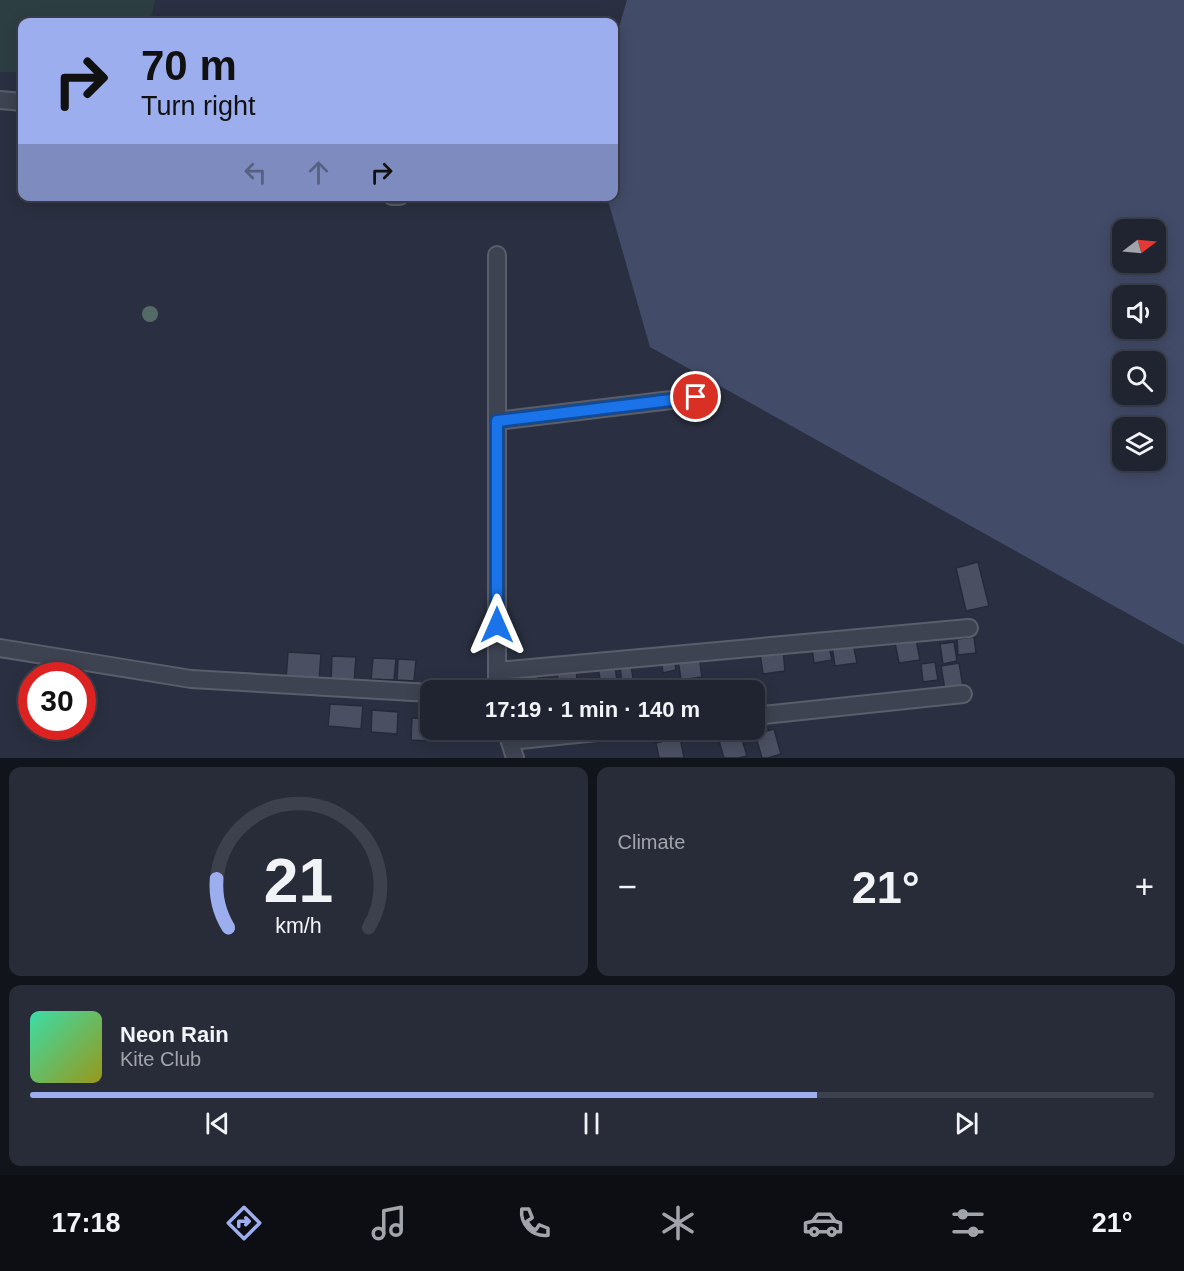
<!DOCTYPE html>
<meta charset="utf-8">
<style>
:root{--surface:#202431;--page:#282c39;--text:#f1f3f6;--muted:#a2a4ab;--line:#3d414d;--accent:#9daeee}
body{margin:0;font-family:Arial,sans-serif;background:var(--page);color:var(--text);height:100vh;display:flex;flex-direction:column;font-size:22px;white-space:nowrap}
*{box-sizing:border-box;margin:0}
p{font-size:20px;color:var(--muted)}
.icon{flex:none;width:33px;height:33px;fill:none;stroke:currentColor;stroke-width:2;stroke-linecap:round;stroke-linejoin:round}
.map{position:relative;height:758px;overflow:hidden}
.sheet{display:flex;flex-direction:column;gap:9px;padding:9px;background:#12141b;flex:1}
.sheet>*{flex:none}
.guide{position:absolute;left:18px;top:18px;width:600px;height:183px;border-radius:12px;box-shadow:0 3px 15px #0003,0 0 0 2px var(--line);background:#9daeee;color:#111;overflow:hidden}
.needle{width:39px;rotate:74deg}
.buttons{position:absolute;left:1112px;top:219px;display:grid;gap:12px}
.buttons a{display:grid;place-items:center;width:54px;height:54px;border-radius:12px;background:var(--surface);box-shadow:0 3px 15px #0003,0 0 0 2px var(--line);font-size:30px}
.speed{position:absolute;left:18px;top:662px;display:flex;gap:12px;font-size:30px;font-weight:700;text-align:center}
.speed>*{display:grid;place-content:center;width:78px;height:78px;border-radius:50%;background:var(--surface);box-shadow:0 3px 15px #0003,0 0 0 2px var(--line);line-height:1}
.speed .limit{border:9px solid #d22;background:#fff;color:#111}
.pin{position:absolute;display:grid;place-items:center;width:51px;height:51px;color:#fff;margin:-26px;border:3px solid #fff;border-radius:50%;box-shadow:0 2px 6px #0007}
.me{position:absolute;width:66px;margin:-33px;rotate:0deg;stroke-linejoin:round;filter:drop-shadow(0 0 4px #0008)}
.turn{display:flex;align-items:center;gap:21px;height:126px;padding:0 24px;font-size:27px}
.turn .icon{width:78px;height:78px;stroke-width:2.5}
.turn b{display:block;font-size:42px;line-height:51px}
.lanes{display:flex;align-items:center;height:57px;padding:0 24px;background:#0003;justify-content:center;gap:30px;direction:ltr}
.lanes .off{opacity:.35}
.big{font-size:45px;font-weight:700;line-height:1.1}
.sheet .widget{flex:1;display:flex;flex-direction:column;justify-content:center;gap:9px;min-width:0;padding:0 21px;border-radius:12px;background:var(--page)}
.sheet .dial{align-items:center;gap:0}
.dial svg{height:156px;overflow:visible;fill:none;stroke:var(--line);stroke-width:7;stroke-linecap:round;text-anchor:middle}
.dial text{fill:var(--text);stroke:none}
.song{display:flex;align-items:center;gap:18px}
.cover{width:72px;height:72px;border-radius:9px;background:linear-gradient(135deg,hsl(160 70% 55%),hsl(60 70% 35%))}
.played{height:6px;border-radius:3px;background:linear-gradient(90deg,var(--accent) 70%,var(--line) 70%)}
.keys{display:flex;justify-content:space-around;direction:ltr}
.heat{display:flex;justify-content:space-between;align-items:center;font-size:33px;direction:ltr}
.sheet .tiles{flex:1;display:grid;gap:9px;grid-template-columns:1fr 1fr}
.widget:last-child{grid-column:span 2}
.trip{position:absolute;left:420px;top:680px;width:345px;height:60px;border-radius:12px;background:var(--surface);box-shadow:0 3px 15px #0003,0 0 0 2px var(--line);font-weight:700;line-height:60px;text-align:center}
.tab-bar{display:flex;height:96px;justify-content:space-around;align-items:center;background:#0d0e14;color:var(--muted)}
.tab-bar .icon{width:42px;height:42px}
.tab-bar .selected{color:var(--accent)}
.tab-bar b{font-size:27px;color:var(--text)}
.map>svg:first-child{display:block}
.green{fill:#2d3e43}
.water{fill:#424b68;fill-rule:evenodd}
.building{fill:#4a5062;stroke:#252a38;stroke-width:1.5}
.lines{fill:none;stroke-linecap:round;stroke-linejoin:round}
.minor-casing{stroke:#5a5e6b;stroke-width:20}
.minor{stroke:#3e4351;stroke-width:16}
.tree{fill:#536a66}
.route-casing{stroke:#114b97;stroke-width:15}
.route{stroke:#1a73e8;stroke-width:10}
</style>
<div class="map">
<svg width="1184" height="758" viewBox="0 0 1184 758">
<rect width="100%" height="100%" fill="#2a3041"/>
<path class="green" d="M0 0H155L150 22H22V72H0Z"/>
<path class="water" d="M627 0H1184V645L650 347 607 197 614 196V44ZM1122 230H1155V262H1122ZM1122 296H1155V328H1122ZM1122 362H1155V394H1122ZM1122 428H1155V460H1122Z"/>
<g class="building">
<path d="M978 562 989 606 966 611 956 568Z"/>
<path d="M974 637 976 653 958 655 957 639Z"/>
<path d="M916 639 920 660 899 663 895 643Z"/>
<path d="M954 642 957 661 943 664 940 644Z"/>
<path d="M853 643 857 663 835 666 832 646Z"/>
<path d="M829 646 832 660 814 663 812 648Z"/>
<path d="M783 650 785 671 763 674 760 653Z"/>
<path d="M288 652 321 654 319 682 286 680Z"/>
<path d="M332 656 356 657 354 683 331 681Z"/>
<path d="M699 656 702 677 681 680 678 659Z"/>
<path d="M373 658 396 659 394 680 371 679Z"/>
<path d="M674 658 676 670 663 673 661 660Z"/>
<path d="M398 659 416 660 414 681 397 680Z"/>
<path d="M935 662 938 680 923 682 921 664Z"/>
<path d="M959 663 963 687 945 690 941 666Z"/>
<path d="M631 664 634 686 622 687 620 665Z"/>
<path d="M615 666 618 688 602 690 598 668Z"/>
<path d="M576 669 578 690H559L557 671Z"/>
<path d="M537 672 539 690H521L520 674Z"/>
<path d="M733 683 734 690H704L703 687Z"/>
<path d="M330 704 363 706 361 729 328 726Z"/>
<path d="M372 710 398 712 397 734 371 732Z"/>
<path d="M412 718 430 719V741L411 740Z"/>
<path d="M723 729H739L747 756 739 758H724L716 731Z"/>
<path d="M774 729 781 754 768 758H762L755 734Z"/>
<path d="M680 737 684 758H659L656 743Z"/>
</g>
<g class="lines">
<g class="minor-casing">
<g id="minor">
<path d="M0 100 22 102"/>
<path d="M392 196H400"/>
<path d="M497 421 696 397"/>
<path d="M0 648 191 679 430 693"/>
<path d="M497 671 969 628"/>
<path d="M497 690V255"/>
<path d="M754 716 963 694"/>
<path d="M506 729 515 758"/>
<path d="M510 741 626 729"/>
</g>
</g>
<use href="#minor" class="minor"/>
</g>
<circle class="tree" cx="150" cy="314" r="8"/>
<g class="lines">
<g class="route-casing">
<path id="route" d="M497 625V421L696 397"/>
</g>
<use href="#route" class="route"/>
</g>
</svg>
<div class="buttons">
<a><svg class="needle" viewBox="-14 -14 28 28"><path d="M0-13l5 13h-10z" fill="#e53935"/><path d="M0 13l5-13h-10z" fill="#a2a4ab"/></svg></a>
<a><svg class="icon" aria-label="sound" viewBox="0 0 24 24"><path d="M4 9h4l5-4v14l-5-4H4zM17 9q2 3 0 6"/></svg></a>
<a><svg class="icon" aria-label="search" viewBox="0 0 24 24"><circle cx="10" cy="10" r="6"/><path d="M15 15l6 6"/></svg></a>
<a><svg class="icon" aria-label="layers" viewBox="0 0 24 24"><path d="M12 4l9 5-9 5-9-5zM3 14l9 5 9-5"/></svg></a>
</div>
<div class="speed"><div class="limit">30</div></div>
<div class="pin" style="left:696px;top:397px;background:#d93025"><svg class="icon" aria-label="arrive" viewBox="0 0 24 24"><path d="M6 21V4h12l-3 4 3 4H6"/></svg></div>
<svg class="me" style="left:497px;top:625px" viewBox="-20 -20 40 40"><path d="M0-17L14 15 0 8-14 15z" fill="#1a73e8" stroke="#fff" stroke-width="4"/></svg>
<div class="trip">17:19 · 1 min · 140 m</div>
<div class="guide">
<div class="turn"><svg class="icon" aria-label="right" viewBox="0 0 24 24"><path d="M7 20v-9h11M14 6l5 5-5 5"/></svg><div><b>70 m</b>Turn right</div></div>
<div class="lanes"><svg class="icon off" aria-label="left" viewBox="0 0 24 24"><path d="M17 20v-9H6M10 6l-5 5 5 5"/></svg><svg class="icon off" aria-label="ahead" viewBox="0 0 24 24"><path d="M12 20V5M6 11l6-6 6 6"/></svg><svg class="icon" aria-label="right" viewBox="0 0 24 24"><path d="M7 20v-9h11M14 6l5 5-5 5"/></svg></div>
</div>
</div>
<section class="sheet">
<div class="tiles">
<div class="widget dial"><svg viewBox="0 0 100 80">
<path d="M14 69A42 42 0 1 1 86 69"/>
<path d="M14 69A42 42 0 0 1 8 44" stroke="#9daeee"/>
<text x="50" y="56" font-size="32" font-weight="700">21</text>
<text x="50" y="72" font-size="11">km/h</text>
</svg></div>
<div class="widget"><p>Climate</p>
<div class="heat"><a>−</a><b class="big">21°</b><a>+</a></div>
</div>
<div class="widget">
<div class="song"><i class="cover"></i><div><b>Neon Rain</b><p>Kite Club</p></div></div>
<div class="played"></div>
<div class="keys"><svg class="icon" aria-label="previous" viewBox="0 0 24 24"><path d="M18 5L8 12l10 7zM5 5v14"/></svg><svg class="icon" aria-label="pause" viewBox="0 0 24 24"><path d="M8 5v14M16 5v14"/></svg><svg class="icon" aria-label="next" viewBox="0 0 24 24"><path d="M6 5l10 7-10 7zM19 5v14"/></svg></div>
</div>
</div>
</section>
<nav class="tab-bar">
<b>17:18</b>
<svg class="icon selected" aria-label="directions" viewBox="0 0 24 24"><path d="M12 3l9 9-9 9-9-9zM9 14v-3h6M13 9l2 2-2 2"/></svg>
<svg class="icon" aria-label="music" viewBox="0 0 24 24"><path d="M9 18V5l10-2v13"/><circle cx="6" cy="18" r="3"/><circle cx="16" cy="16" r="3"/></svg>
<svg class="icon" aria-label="phone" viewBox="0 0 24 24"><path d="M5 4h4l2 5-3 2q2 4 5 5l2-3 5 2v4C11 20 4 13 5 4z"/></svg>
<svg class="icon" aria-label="climate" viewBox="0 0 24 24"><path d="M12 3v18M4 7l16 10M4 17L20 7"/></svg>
<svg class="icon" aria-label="car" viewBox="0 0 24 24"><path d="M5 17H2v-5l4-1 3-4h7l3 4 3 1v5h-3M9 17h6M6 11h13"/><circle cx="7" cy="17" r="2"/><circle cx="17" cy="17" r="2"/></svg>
<svg class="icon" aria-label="filters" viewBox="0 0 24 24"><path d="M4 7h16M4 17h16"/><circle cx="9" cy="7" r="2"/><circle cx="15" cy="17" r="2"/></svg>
<b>21°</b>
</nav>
